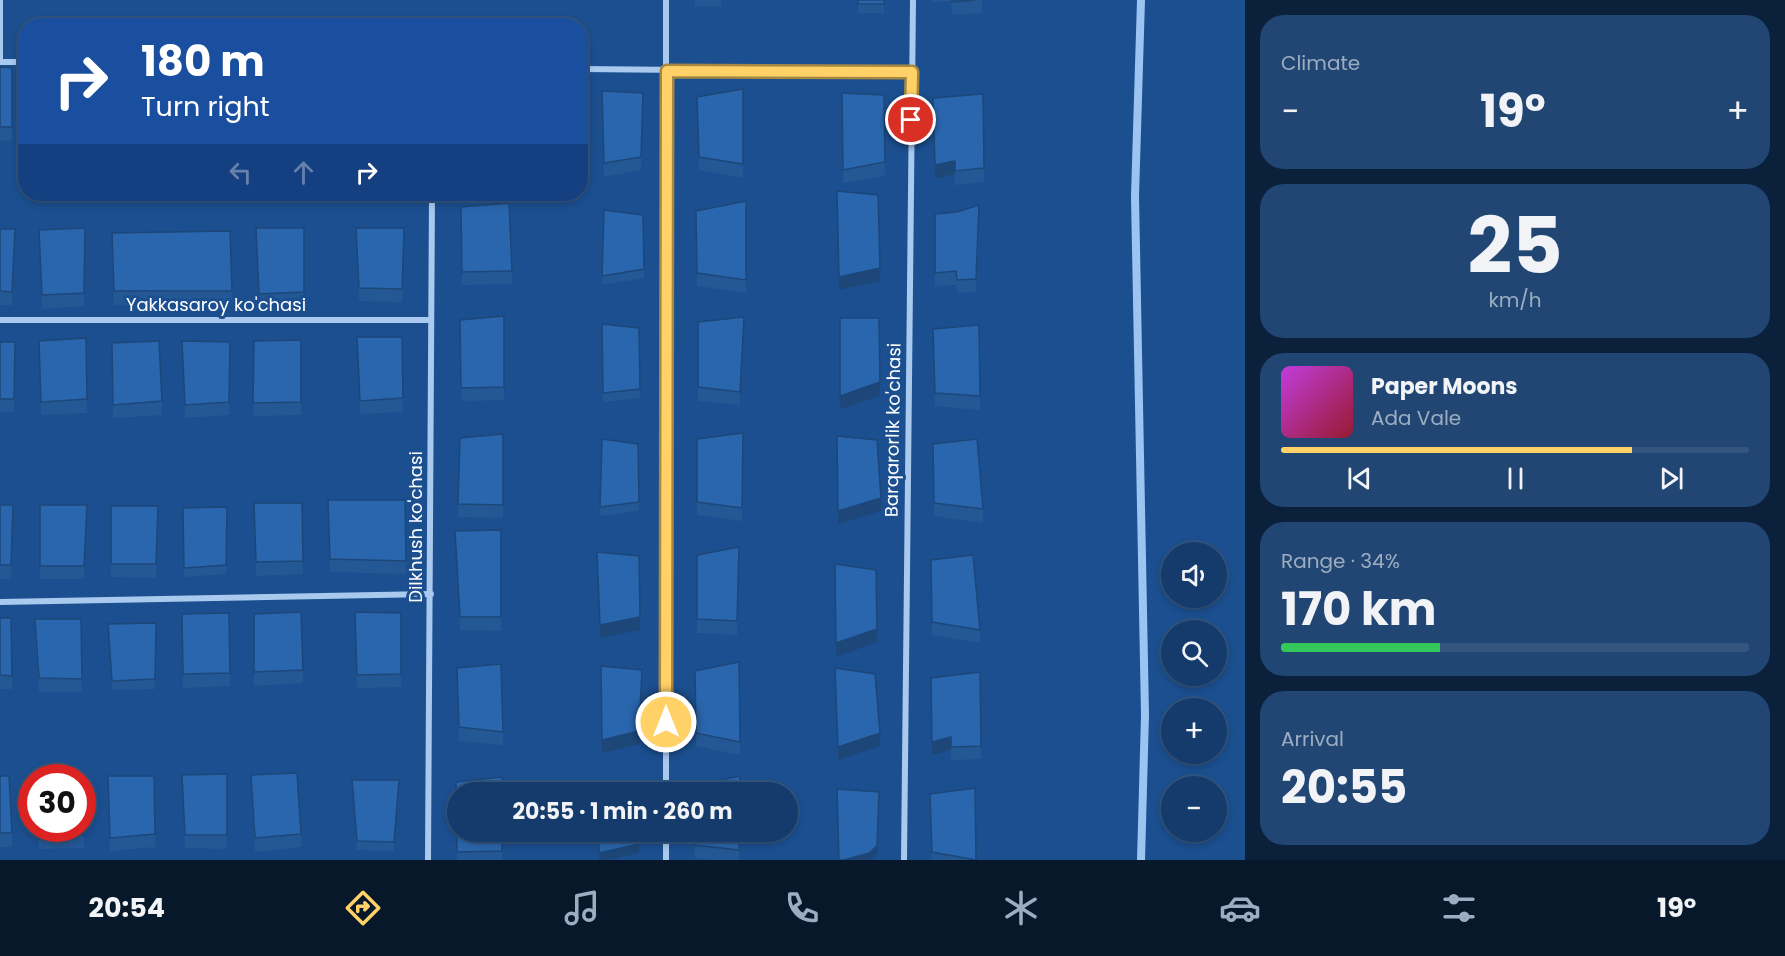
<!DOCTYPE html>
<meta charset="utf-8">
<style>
:root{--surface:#143b6b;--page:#214673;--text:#f1f3f6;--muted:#9dadc1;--line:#33557e;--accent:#ffd166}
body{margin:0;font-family:Poppins,sans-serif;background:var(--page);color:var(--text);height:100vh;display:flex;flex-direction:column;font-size:22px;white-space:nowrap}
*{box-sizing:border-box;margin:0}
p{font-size:20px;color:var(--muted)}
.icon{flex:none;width:33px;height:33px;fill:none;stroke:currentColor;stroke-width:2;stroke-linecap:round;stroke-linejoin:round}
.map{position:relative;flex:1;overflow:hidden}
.panel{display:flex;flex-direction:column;gap:15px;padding:15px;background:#0b203b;width:540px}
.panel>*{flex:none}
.guide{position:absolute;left:18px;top:18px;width:570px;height:183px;border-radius:24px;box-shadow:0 3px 9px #0003,0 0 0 2px var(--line);background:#1a4fa0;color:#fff;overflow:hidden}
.tools{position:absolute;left:1161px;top:542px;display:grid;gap:12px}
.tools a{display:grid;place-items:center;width:66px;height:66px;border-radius:50%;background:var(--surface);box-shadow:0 3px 9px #0003,0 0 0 2px var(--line);font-size:30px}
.speed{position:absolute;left:18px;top:764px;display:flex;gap:12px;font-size:30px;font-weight:700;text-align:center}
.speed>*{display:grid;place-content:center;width:78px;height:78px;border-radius:50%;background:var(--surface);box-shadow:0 3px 9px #0003,0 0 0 2px var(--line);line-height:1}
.speed .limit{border:9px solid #d22;background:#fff;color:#111}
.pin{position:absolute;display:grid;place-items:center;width:51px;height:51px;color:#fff;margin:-26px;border:3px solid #fff;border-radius:50%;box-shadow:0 2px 6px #0007}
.me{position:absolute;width:66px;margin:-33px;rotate:0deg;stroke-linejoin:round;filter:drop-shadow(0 0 4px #0008)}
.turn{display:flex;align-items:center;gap:21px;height:126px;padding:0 24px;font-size:27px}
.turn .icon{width:78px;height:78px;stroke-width:2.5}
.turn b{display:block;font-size:42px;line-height:51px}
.lanes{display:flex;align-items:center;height:57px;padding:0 24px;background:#0003;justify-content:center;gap:30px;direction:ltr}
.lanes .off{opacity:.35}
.big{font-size:45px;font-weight:700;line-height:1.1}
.panel .widget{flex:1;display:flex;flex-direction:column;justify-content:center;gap:9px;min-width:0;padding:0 21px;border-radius:24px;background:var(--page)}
.panel .dial{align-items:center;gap:0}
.dial b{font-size:78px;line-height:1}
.song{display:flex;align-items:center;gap:18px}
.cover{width:72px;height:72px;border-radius:9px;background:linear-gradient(135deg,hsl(290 70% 55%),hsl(350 70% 35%))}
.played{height:6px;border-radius:3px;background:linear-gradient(90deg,var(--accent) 75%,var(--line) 75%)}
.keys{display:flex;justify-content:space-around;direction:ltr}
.heat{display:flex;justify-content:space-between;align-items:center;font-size:33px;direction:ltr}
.charge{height:9px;border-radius:4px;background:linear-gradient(90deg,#34c759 34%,var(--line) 0)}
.trip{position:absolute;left:447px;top:782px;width:351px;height:60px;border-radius:30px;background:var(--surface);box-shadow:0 3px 9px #0003,0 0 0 2px var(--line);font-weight:700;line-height:60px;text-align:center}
.tab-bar{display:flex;height:96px;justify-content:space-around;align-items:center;background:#08182b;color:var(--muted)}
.tab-bar .icon{width:42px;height:42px}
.tab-bar .current{color:var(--accent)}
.tab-bar b{font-size:27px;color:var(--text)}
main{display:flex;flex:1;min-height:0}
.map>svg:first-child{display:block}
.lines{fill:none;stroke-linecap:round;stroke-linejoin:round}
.stream{stroke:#9cc4f0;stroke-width:8}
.minor{stroke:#a9c9ee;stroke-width:6}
.wall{fill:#245895}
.shaded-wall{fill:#1d4779}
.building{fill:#2a66ad;stroke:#1d4779;stroke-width:1.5}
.route-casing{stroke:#a68842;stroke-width:15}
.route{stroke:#ffd166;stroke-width:10}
.labels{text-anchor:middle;stroke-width:6;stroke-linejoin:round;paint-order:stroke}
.street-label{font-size:18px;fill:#fff;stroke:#1b4f8f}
</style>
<main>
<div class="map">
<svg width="1245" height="860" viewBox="0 0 1245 860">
<rect width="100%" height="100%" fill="#1b4f8f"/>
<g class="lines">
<path class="stream" d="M1141 0 1135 196 1145 715 1141 860"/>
<g class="minor">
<path d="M0 0V62H26"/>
<path d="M580 69 912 72"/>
<path d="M0 320H431"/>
<path d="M0 602 431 594"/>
<path d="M666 792V0"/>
<path d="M428 860 432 194"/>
<path d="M666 860V831"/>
<path d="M904 860 913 0"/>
</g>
</g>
<g class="wall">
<rect x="695" y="0" width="26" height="6"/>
<rect x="858" y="0" width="26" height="13"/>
<path d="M932 0H982V13L952 15 951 1 932 2Z"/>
<path d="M0 67 12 68V140L0 141Z"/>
<path d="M743 89V178L699 170 697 110Z"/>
<path d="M602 91 643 93 641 170 604 177Z"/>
<path d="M842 93 884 95 885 176 843 183Z"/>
<path d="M983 94 984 182 955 185V174L935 179 933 98Z"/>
<path d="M746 201V293L697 286 696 211Z"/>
<path d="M461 207 512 271V284L462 285Z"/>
<path d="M604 210 643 215 644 278 602 285Z"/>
<path d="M957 212 979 218 976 292 957 293 956 285 935 286V273Z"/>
<path d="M85 228 84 306 42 309 39 230Z"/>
<path d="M256 228H304V305L259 307Z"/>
<path d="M356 228 404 242 402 302 359 301Z"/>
<path d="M0 229 15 242 12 305H0Z"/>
<path d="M112 246 232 291V304L114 305Z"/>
<path d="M504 316V400L461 401 460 320Z"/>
<path d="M698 322 744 330 740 405 698 401Z"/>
<path d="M602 324 639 328 640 398 603 402Z"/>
<path d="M979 325 980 410 935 406 933 343Z"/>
<path d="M357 337H402L403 412 360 414Z"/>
<path d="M86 338 87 413 41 415 39 341Z"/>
<path d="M301 340V415L253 416 254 341Z"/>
<path d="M182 341 230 342 229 415 185 418Z"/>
<path d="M0 342H15L14 412H0Z"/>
<path d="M112 343 162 401V415L113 418Z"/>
<path d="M743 433 742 521 697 515V439Z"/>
<path d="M503 434V518L458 517V504Z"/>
<path d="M638 444 639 511 600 516V507Z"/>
<path d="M933 457 983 509V523L934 516Z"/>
<path d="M405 500 406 574 330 572 328 513Z"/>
<path d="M254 503H302L303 574 256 576Z"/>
<path d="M0 505 13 518 11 579H0Z"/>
<path d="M40 505 87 518 84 579H40Z"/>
<path d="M111 506H158L156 578 111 577Z"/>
<path d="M227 507 226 574 184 577 183 508Z"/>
<path d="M501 530V631L460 630 455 531Z"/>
<path d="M739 547 737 635 697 633V555Z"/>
<path d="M931 560 980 630V643L932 635Z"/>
<path d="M229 613 230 686 183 688 182 614Z"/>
<path d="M401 613V687L357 688 355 625Z"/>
<path d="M254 614 303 670V683L254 686Z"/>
<path d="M0 618 12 676V689H0Z"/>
<path d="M35 619H81L82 692H39L35 632Z"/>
<path d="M156 623 155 689 112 690 108 624Z"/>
<path d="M739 662 740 755 696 746 695 671Z"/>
<path d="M980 672 981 759 951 760V750L932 755 931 678Z"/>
<path d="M457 681 503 732V745L459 741Z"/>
<path d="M227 774V849L185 848 182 775Z"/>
<path d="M251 775 301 834V847L255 852 251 788Z"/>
<path d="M0 776 12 833V847H0Z"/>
<path d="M154 776 155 847 110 851 108 790Z"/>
<path d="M352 780 399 789 394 851 357 850Z"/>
<path d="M456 782 502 831V860H457Z"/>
<path d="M930 794 976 860H932Z"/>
<path d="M38 828 84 835V848L39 849Z"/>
<path d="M694 831H740L739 860H712L695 858Z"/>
</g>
<g class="shaded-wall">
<path d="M955 161V174L935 179V165Z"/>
<path d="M880 268V281L839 290V277Z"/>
<path d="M744 317V330L740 405V392Z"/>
<path d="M880 382V396L840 409V396Z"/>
<path d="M881 498V511L838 524V511Z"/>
<path d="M87 505V518L84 579V566Z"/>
<path d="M640 617V630L600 638V625Z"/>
<path d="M877 629V642L836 657V643Z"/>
<path d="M642 670 639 744 602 753V740Z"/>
<path d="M880 733V746L838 760V747Z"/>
<path d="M951 737V750L932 755V742Z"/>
<path d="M399 780V789L394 851V842Z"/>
<path d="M879 792 877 855 871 860H844Z"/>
<path d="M639 844V853L609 860H599V853Z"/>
</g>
<g class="building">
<rect x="858" y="0" width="26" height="4"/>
<path d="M952 0H975L952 2Z"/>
<path d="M0 67 12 68V127H0Z"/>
<path d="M743 89V164L699 157 697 97Z"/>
<path d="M602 91 643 93 641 157 604 163Z"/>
<path d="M842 93 884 95 885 162 843 170Z"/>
<path d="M983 94 984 168 955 171V161L935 165 933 98Z"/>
<path d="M837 191 878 195 880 268 839 277Z"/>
<path d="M746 201V280L697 273 696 211Z"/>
<path d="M509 203 512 271 462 272 461 207Z"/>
<path d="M979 205 976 279 957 280 956 271 935 273V214L957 212Z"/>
<path d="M604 210 643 215 644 269 602 276Z"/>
<path d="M85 228 84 293 42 295 39 230Z"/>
<path d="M256 228H304V292L259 294Z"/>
<path d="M356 228H404L402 289 359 288Z"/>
<path d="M0 229H15L12 292 0 291Z"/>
<path d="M230 231 232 291H114L112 233Z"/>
<path d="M504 316V387L461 388 460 320Z"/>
<path d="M744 317 740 392 698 387V322Z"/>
<path d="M840 318H879L880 382 840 396Z"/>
<path d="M602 324 639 328 640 389 603 393Z"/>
<path d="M979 325 980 396 935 393 933 329Z"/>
<path d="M357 337H402L403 398 360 401Z"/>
<path d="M86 338 87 399 41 402 39 341Z"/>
<path d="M301 340V402L253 403 254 341Z"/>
<path d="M159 341 162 401 113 405 112 343Z"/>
<path d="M182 341 230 342 229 402 185 405Z"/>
<path d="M0 342H15L14 399H0Z"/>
<path d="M743 433 742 508 697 502V439Z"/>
<path d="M503 434V505L458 504 460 438Z"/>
<path d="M837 436 877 440 881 498 838 511Z"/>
<path d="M602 439 638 444 639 502 600 507Z"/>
<path d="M977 439 983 509 934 503 933 444Z"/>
<path d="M328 500H405L406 561 330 559Z"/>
<path d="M254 503H302L303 561 256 562Z"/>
<path d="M0 505H13L11 565H0Z"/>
<path d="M40 505H87L84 566H40Z"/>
<path d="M111 506H158L156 564H111Z"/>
<path d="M227 507 226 565 184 568 183 508Z"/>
<path d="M501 530V617H460L455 531Z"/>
<path d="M739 547 737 621 697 619V555Z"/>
<path d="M597 552 639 556 640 617 600 625Z"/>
<path d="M973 555 980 630 932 622 931 560Z"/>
<path d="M835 564 876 570 877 629 836 643Z"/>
<path d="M301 612 303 670 254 672V614Z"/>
<path d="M355 612 401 613V674L357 675Z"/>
<path d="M229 613 230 673 183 674 182 614Z"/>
<path d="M0 618H11L12 676 0 675Z"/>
<path d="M35 619H81L82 679 39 678Z"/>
<path d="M156 623 155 679 112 681 108 624Z"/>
<path d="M739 662 740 742 696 733 695 671Z"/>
<path d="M501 664 503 732 459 727 457 668Z"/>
<path d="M601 666 642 670 639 731 602 740Z"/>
<path d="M835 668 875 674 880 733 838 747Z"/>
<path d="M980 672 981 746 951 747V737L932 742 931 678Z"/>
<path d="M297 773 301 834 255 838 251 775Z"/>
<path d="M37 774 82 775V777H37Z"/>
<path d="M227 774V835H185L182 775Z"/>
<path d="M0 776H9L12 833H0Z"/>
<path d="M108 776H154L155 834 110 838Z"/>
<path d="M740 776V792H693V786Z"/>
<path d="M502 777V792H458V831H502V851L457 852 456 782Z"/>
<path d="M352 780H399L394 842 357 841Z"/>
<path d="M598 784 636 791V792H598Z"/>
<path d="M82 788 84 835 39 836V828H82Z"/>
<path d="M975 788 976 860 932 852 930 794Z"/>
<path d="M837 789 879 792 877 846 869 853 844 860H839Z"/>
<path d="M599 831H638L639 844 599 853Z"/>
<path d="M695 831H740L739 850 695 845Z"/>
</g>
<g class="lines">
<g class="route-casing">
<path id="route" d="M666 722 667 71 912 72 911 120"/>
</g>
<use href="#route" class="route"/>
</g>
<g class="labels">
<g class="street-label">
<text x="216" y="311">Yakkasaroy ko'chasi</text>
<text transform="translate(893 430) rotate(-89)" y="6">Barqarorlik ko'chasi</text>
<text transform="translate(416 527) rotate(-90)" y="6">Dilkhush ko'chasi</text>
</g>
</g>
</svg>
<div class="tools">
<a><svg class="icon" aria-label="sound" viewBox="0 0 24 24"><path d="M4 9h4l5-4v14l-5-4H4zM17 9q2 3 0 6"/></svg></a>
<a><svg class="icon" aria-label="search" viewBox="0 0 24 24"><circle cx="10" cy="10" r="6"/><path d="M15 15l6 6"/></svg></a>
<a>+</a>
<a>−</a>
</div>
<div class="speed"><div class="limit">30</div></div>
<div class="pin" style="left:911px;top:120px;background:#d93025"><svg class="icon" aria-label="arrive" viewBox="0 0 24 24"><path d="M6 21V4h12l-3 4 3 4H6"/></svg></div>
<svg class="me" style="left:666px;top:722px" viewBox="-20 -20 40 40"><circle r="17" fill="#ffd166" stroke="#fff" stroke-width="3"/><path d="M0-11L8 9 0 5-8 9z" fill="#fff"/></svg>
<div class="trip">20:55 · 1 min · 260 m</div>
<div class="guide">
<div class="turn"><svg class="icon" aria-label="right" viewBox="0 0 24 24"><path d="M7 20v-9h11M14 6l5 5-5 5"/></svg><div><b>180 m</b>Turn right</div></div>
<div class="lanes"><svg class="icon off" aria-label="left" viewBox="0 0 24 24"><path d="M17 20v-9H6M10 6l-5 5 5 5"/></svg><svg class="icon off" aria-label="ahead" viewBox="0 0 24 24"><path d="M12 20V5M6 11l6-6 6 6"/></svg><svg class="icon" aria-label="right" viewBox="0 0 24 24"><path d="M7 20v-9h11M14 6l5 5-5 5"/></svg></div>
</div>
</div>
<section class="panel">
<div class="widget"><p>Climate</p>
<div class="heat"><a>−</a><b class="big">19°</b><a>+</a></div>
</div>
<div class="widget dial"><b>25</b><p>km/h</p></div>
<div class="widget">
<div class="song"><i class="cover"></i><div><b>Paper Moons</b><p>Ada Vale</p></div></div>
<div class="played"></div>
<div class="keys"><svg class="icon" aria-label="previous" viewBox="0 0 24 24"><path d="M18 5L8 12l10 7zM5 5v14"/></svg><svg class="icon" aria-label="pause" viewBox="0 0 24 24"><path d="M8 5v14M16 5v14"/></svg><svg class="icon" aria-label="next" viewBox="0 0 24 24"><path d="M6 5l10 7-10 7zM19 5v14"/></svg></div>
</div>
<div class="widget"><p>Range · 34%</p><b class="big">170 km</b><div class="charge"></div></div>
<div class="widget"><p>Arrival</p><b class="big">20:55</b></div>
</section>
</main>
<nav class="tab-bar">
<b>20:54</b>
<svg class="icon current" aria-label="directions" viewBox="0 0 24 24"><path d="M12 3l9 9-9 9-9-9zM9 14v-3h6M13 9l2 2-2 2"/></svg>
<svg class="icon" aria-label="music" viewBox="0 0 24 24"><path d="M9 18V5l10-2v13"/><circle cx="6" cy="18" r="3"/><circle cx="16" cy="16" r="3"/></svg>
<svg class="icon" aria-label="phone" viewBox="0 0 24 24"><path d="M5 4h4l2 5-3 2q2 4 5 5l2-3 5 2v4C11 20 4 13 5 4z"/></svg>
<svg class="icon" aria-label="climate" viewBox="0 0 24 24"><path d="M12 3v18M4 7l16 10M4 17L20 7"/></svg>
<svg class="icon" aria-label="car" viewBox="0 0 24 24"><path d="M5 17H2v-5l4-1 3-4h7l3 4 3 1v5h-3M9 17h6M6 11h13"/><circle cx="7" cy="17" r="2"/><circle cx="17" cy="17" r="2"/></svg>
<svg class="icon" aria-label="filters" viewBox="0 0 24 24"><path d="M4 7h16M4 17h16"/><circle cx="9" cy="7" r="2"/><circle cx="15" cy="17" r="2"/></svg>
<b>19°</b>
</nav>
